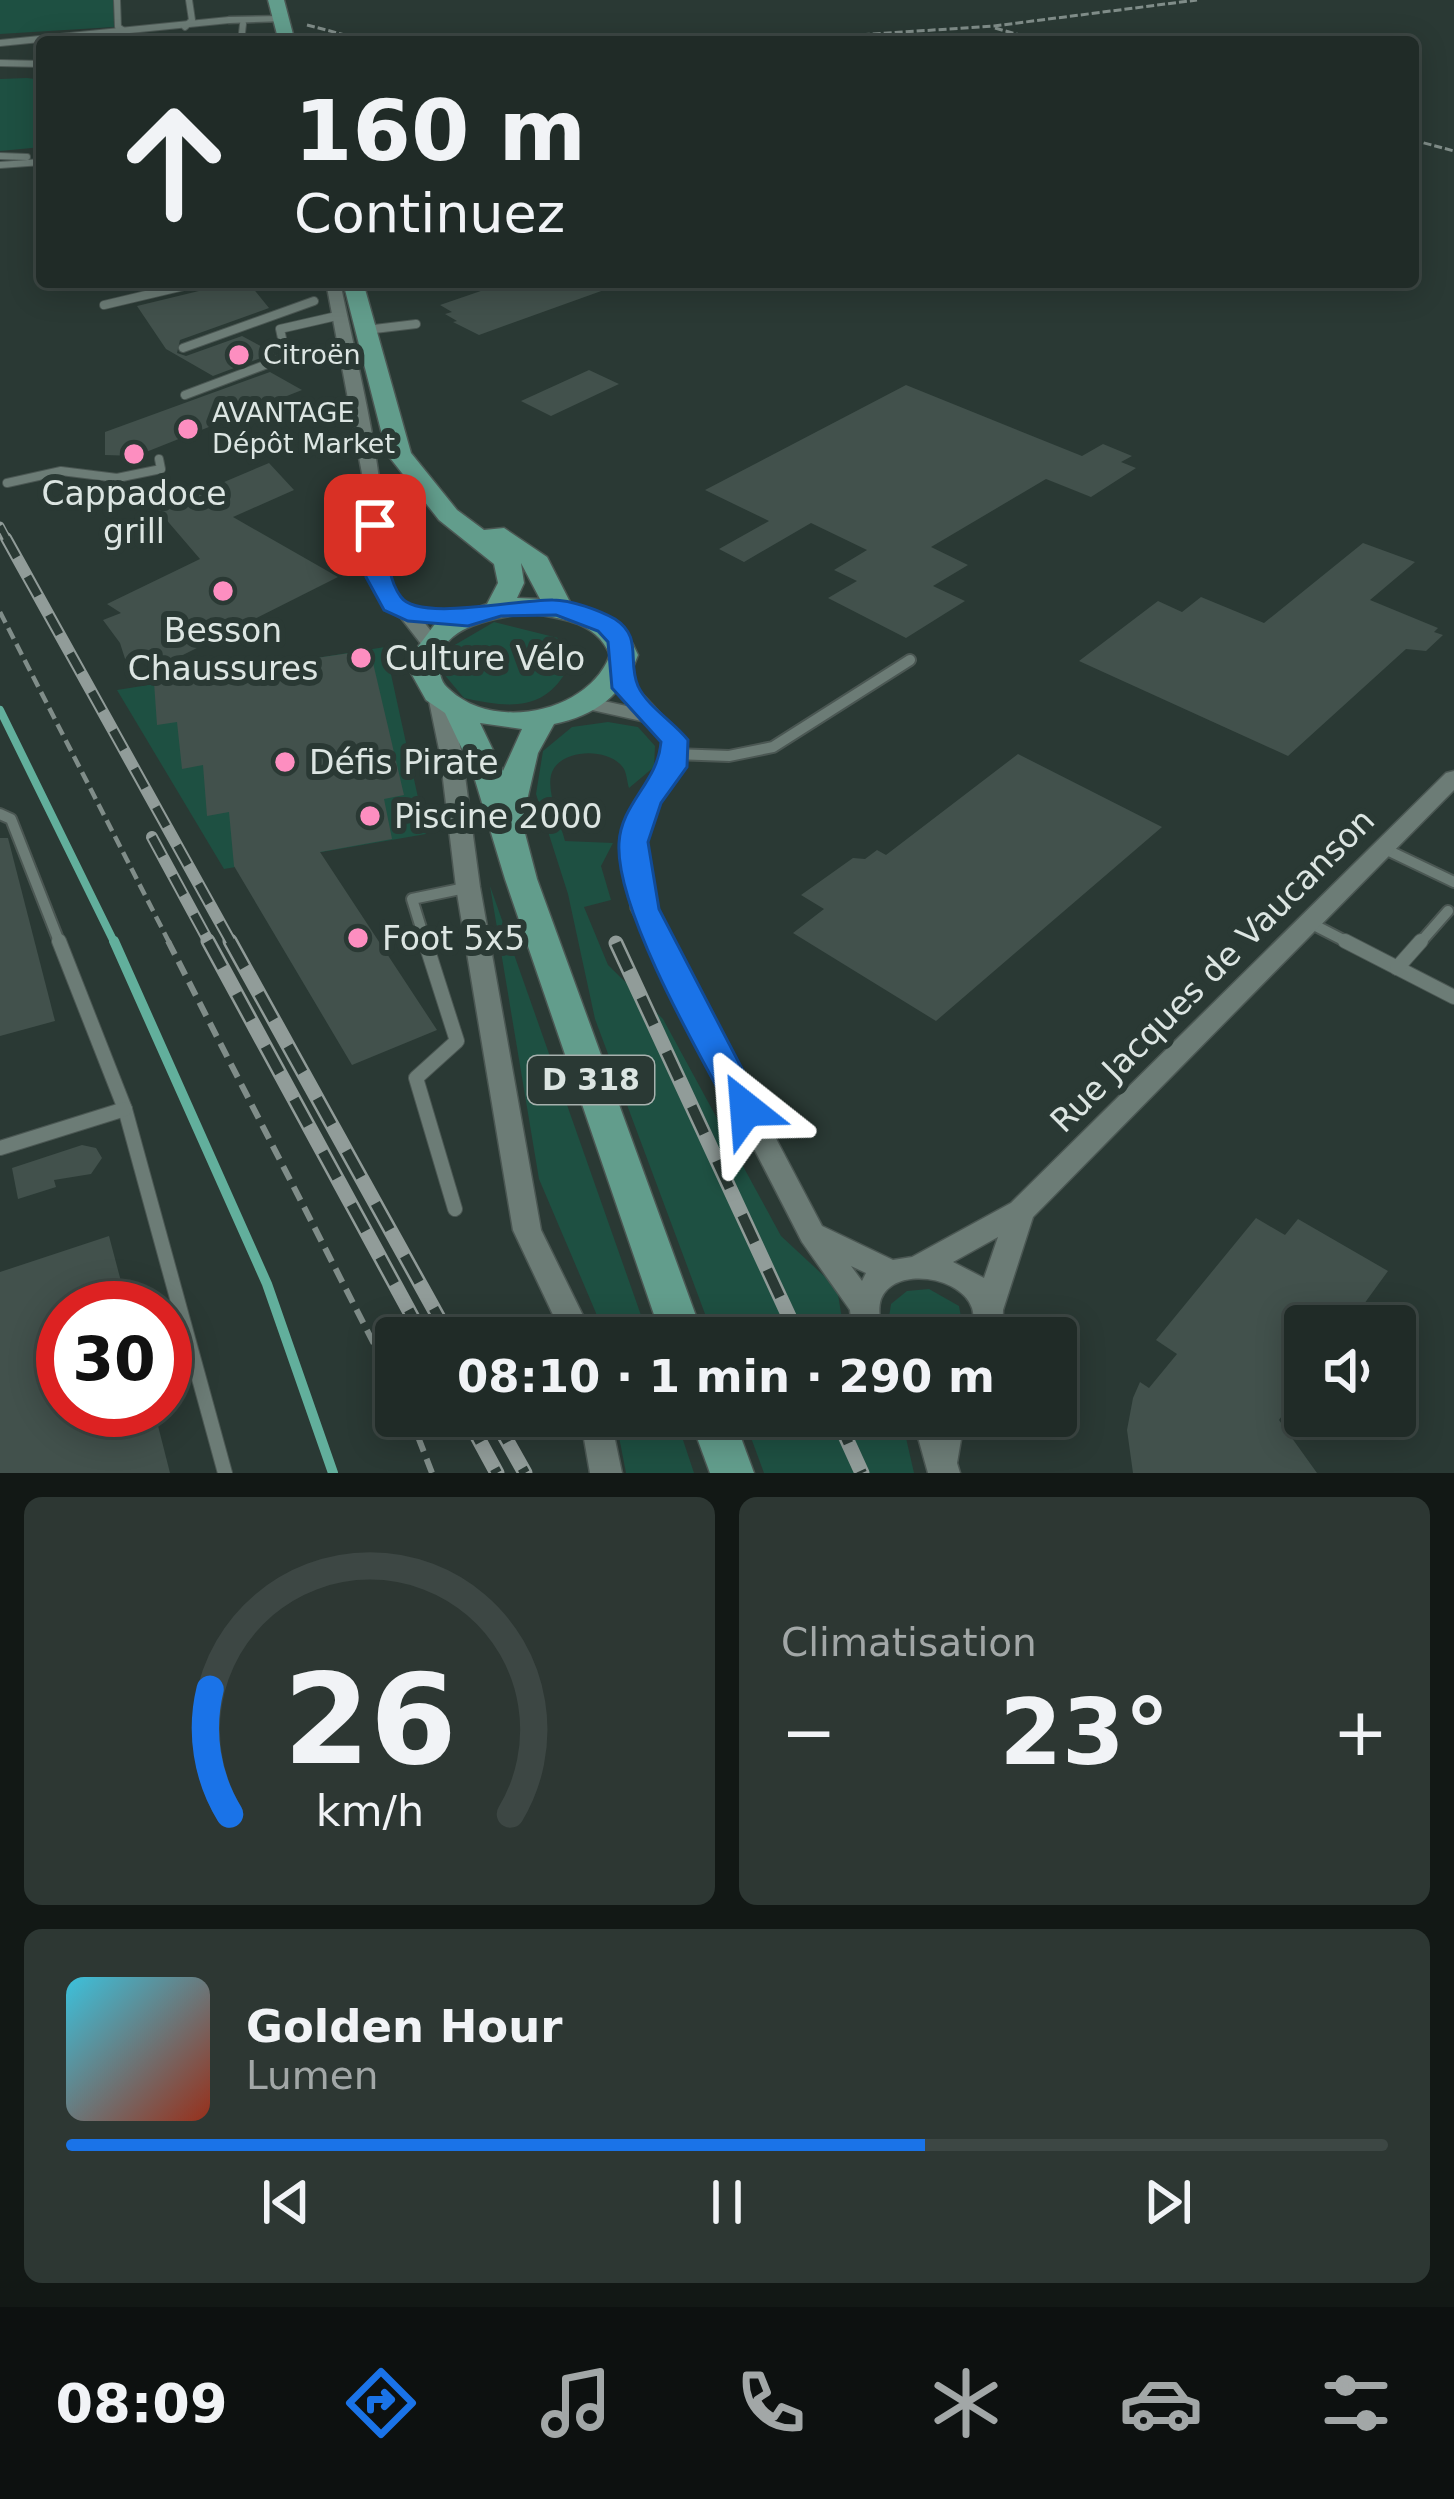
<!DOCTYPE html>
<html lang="fr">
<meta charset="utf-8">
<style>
:root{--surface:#202b27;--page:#2d3733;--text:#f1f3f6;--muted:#a2a7a7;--line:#3d4744;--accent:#1a73e8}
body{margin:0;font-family:"DejaVu Sans",sans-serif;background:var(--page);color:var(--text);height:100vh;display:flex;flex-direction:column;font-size:45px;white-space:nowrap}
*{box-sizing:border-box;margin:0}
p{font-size:39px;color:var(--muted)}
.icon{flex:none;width:66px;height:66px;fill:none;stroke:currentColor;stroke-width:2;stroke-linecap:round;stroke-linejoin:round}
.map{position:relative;height:1473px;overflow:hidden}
.drawer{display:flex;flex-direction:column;gap:24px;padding:24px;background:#121815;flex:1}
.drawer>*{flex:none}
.guide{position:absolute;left:36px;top:36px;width:1383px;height:252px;border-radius:12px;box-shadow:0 6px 30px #0003,0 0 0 3px var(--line);background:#202b27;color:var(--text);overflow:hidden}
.buttons{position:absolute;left:1284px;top:1305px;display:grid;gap:24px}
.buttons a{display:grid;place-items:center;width:132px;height:132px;border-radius:12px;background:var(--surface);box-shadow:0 6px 30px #0003,0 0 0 3px var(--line);font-size:60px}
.speed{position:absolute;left:36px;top:1281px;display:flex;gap:24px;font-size:60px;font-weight:700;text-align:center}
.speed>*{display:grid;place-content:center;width:156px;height:156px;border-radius:50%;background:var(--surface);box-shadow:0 6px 30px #0003,0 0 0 3px var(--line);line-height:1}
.speed .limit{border:18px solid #d22;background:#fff;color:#111}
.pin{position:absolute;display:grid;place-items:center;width:102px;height:102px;color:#fff;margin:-51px;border-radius:24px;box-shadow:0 6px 18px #0006}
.me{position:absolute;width:132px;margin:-66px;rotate:332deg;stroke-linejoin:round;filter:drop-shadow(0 0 9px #0008)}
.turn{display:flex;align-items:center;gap:42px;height:252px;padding:0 60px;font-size:54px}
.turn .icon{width:156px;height:156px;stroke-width:2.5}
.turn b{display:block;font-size:84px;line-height:102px}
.big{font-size:90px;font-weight:600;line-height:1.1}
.drawer .card{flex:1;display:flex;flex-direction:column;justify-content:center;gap:18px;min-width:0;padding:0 42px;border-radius:18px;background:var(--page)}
.drawer .dial{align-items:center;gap:0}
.dial svg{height:312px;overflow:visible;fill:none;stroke:var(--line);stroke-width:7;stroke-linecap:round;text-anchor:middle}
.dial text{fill:var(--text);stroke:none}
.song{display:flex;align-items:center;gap:36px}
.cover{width:144px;height:144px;border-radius:18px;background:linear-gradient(135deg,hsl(190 70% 55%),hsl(10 70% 35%))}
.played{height:12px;border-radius:6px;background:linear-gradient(90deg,var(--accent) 65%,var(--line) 65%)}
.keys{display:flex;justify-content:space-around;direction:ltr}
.heat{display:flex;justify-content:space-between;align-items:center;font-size:66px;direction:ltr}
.drawer .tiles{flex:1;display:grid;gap:24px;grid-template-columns:1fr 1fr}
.card:last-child{grid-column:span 2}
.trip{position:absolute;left:375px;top:1317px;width:702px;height:120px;border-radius:12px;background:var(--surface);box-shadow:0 6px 30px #0003,0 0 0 3px var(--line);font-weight:600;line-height:120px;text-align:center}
.tabs{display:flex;height:192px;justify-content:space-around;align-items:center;background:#0d1110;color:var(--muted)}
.tabs .icon{width:84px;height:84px}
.tabs .selected{color:var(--accent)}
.tabs b{font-size:54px;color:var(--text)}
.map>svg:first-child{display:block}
.green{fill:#1e5042}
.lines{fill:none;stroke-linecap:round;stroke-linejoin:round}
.stream-far1{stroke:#62af9c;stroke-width:8}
.stream{stroke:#62af9c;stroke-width:10}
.building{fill:#42514c}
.lane-far3-casing{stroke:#4b5753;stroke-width:8}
.lane-far2-casing{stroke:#4b5753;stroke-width:10}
.lane-far1-casing{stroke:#4b5753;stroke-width:14}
.lane-casing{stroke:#4b5753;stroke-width:16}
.street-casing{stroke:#4b5753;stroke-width:3}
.primary-casing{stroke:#4b5753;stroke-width:3}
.path-far2{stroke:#808d89;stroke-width:3;stroke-dasharray:8 3;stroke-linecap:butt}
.path-far1{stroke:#808d89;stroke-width:4.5;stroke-dasharray:12 6;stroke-linecap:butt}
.path{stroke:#808d89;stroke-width:6;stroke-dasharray:15 8;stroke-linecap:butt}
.lane-far3{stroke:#6c7c76;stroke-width:6}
.lane-far2{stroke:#6c7c76;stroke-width:8}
.lane-far1{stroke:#6c7c76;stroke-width:10}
.lane{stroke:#6c7c76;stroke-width:14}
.street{fill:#6c7c76;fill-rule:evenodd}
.primary{fill:#629d8c;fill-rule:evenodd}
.rail-far2-casing{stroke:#919c99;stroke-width:9}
.rail-far1-casing{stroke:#919c99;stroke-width:12}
.rail-casing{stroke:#919c99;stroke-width:15}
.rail-far2{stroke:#2a3934;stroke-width:6;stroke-dasharray:16;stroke-linecap:butt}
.rail-far1{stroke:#2a3934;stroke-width:8;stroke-dasharray:22;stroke-linecap:butt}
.rail{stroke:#2a3934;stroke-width:10;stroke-dasharray:30;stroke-linecap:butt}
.route{fill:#1a73e8;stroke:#114b97;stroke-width:3}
.poi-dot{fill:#fd8ec0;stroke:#2a3934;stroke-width:4.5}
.labels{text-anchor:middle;stroke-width:12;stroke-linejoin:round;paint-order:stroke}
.far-poi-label{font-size:27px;fill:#dce5e2;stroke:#2a3934;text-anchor:start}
.shield{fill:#2a3934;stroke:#a7b1ae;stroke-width:3}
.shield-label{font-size:30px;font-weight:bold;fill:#dce5e2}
.poi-label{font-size:33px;fill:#dce5e2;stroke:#2a3934;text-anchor:start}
.street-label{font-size:33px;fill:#dce5e2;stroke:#2a3934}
</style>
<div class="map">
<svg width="1454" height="1473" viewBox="0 0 1454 1473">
<rect width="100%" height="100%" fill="#2a3934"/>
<g class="green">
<path d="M0 0H113L114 27 0 34Z"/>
<path d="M27 78 42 80V147L0 151V79Z"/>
<path d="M494 622 558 638 567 670C543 713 506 707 464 698L443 673 453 646Z"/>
<path d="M385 647 426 834 224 869 117 690Z"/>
<path d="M608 722 638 727 655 746 654 767 629 788C627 782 627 775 624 769 610 746 558 748 551 775 547 794 560 822 565 841L613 843 601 866 611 900 584 907 608 965 663 1019 781 1236 837 1288 845 1338H714L595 1019 568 894 536 794 543 751 572 727Z"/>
<path d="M490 886 649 1338H601L596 1313 539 1179Z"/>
<path d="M929 1289 959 1306 963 1327 959 1337 897 1338 888 1324 891 1304 907 1291Z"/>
<path d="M615 1416H675L694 1473H626Z"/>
<path d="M743 1416H901L914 1473H764Z"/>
</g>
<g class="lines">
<path class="stream-far1" d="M0 710 115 944"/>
<path class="stream" d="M114 941 267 1284 333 1473"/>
</g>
<g class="building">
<path d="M209 282H248L269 308 180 340 177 353 186 356 242 336 274 353 213 376 166 349 137 306 203 290Z"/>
<path d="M507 282H617L618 285 479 335 453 322 457 321 445 314 452 312 440 305Z"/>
<path d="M589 370 619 384 551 416 521 401Z"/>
<path d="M270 372 302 390 136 456 105 455V432Z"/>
<path d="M906 385 1082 456 1103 444 1132 456 1121 462 1136 468 1091 497 1046 479 931 547 968 565 933 586 965 601 906 638 828 598 857 581 834 570 867 550 811 523 744 562 719 549 769 521 705 490Z"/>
<path d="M269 463 294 490 233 517 338 577 153 670 152 659 127 665 120 643 103 620 121 613 107 604 200 559 158 510Z"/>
<path d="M1363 543 1415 562 1370 600 1438 628 1434 632 1443 635 1426 651 1406 649 1288 756 1079 661 1158 601 1182 612 1201 597 1264 623Z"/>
<path d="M370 650 404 795 384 799 392 839 320 852 437 1030 352 1065 234 866 229 812 207 816 203 765 182 769 177 722 157 725 154 682Z"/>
<path d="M1018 754 1162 827 936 1021 793 933 824 909 801 895 853 858 865 859 877 850 886 855Z"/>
<path d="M0 838H8L55 1021 0 1036Z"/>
<path d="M82 1145 96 1148 102 1158 91 1174 54 1180 56 1187 18 1199 12 1168Z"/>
<path d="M1256 1218 1285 1235 1298 1219 1388 1271 1348 1326H1305V1384L1279 1420 1317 1473H1133L1127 1430 1133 1398 1140 1382 1149 1388 1177 1354 1156 1340Z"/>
<path d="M109 1236 128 1308H63V1410H154L170 1473H0V1272Z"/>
</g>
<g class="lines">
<g class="lane-far3-casing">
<g id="lane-far3">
<path d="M117 0 118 27 127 33"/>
<path d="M185 27 192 20 189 0"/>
<path d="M241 42 243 24"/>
<path d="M0 43 229 20"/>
<path d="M0 63 42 64"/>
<path d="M0 156 27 157"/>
<path d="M0 165 42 162"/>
</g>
</g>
<g class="lane-far2-casing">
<g id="lane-far2">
<path d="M104 305 201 282"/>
<path d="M366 330 416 324"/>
<path d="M183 348 314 301"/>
<path d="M185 395 286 357 280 329 341 315"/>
<path d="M7 483 61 471 117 478 161 469 159 459"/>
</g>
</g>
<g class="lane-far1-casing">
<g id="lane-far1">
<path d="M674 754 729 756 773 747 910 660"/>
<path d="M0 814 11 819 60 944"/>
<path d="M1385 849 1454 882"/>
<path d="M1312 924 1351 944"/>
<path d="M426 944 412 899 465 888"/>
<path d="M1419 944 1448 911"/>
</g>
</g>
<g class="lane-casing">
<g id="lane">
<path d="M59 941 125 1109 225 1473"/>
<path d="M425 941 457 1041 416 1078 455 1209"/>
<path d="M1345 941 1454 997"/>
<path d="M1397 968 1421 941"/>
<path d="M0 1148 125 1109"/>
</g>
</g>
<g class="street-casing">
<g id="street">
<path d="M281 16 285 21 229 23 224 20 229 17Z"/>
<path d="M326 282H340C357 363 379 446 384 529 386 552 383 581 399 600 417 621 457 603 478 618L468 624 423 621 442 645 439 649H425L401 618 385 609 369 577 364 484Z"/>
<path d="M621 669 628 671 635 686 685 740 684 767 658 803 644 842 655 909 822 1226 893 1260 912 1257 1011 1203 1446 773 1454 771V790L1033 1217 1003 1310 1002 1338H972C973 1329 975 1317 972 1308 962 1277 895 1265 881 1299 877 1311 881 1325 883 1338H853L850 1310 802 1242 631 909 622 842 636 802 662 766 663 741 646 722 583 708 580 704 590 698 631 707 615 688 611 675ZM998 1237 984 1278 953 1262ZM851 1266 866 1273 862 1281Z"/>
<path d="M438 690 448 696 462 754 480 887 541 1230 594 1338H564L513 1230 456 887 440 754 428 696Z"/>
<path d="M580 1416H610L622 1473H590Z"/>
<path d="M912 1416H965L957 1463 960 1473H928Z"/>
</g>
</g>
<g class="primary-casing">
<g id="primary">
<path d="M268 0H284L295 42H279Z"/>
<path d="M343 282H363L411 453 457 510 484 530 504 528 547 557 571 604C605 610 625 624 638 655 624 694 595 716 554 724L538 753 522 822 537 879 704 1338H662L505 879 472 770 445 713 426 700 411 673V656L435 624 487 604 498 583 494 564 439 520 387 454ZM521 563 540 599 517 598 524 583ZM529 613C562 619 596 621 610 655 589 712 495 732 450 690 441 683 440 676 439 665 439 625 499 617 529 613ZM480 723 522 729 503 771Z"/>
<path d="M689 1416H733L754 1473H710Z"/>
</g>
</g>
<g class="path-far2">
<path d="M307 25 372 42"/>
<path d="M995 28 1044 42"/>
<path d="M752 42 994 26 1197 0"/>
<path d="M1413 140 1454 151"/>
</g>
<path class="path-far1" d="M0 612 170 944"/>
<g class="path">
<path d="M168 941 396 1387"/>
<path d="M410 1416 432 1473"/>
</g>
<use href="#lane-far3" class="lane-far3"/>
<use href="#lane-far2" class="lane-far2"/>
<use href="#lane-far1" class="lane-far1"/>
<use href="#lane" class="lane"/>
<use href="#street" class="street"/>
<use href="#primary" class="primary"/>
<g class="rail-far2-casing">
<path id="rail-far2" d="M0 526 8 541"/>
</g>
<g class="rail-far1-casing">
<g id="rail-far1">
<path d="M6 538 232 944"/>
<path d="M152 837 210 944"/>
</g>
</g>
<g class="rail-casing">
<g id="rail">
<path d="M208 941 424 1338"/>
<path d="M230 941 450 1338"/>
<path d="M616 943 799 1338"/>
<path d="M466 1416 497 1473"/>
<path d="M493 1416 525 1473"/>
<path d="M836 1416 862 1473"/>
</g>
</g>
<use href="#rail-far2" class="rail-far2"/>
<use href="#rail-far1" class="rail-far1"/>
<use href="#rail" class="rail"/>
</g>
<path class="route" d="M375 518 386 525C388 549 386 577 401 597 419 622 519 599 553 600 571 600 599 610 615 619 643 637 627 661 638 686 647 706 675 723 688 740L687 767 661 803 648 842 659 909 763 1109 758 1118 746 1122 734 1118C700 1056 615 909 619 843 621 803 658 782 661 742L612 688 608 642 598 631 556 615 501 616 468 626 408 621 384 610 366 577 363 525Z"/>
<g class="poi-dot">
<circle cx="239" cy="355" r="12"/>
<circle cx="188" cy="429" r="12"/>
<circle cx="134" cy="454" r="12"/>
<circle cx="223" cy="591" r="12"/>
<circle cx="361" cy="658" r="12"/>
<circle cx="285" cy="762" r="12"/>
<circle cx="370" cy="816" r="12"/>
<circle cx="358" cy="938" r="12"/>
</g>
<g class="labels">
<g class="far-poi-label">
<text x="263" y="364">Citroën</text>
<text x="212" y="422">AVANTAGE<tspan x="212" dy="31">Dépôt Market</tspan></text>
</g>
<rect class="shield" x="528" y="1056" width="126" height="48" rx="9"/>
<g class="shield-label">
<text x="591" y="1090">D 318</text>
</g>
<g class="poi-label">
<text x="134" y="505" text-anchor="middle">Cappadoce<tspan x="134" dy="38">grill</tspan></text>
<text x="223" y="642" text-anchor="middle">Besson<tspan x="223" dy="38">Chaussures</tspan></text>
<text x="385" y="670">Culture Vélo</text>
<text x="309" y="774">Défis Pirate</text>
<text x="394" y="828">Piscine 2000</text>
<text x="382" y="950">Foot 5x5</text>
</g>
<g class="street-label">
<text transform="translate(1212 970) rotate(-45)" y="12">Rue Jacques de Vaucanson</text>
</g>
</g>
</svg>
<div class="buttons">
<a><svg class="icon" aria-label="sound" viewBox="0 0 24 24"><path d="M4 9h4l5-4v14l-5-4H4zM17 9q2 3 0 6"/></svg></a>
</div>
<div class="speed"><div class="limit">30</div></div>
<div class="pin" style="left:375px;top:525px;background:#d93025"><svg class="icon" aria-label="arrive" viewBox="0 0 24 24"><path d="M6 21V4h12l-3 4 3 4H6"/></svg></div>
<svg class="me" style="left:746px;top:1109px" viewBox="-20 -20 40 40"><path d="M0-17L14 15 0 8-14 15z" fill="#1a73e8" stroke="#fff" stroke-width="4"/></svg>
<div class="trip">08:10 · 1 min · 290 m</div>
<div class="guide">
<div class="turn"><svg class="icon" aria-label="ahead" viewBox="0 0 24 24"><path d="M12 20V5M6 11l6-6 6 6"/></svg><div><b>160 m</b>Continuez</div></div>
</div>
</div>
<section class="drawer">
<div class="tiles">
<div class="card dial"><svg viewBox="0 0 100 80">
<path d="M14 69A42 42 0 1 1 86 69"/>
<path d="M14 69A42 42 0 0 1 9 37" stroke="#1a73e8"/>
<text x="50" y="56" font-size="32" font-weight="700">26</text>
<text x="50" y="72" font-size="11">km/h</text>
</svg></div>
<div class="card"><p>Climatisation</p>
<div class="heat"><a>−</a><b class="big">23°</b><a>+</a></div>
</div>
<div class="card">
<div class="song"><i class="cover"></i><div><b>Golden Hour</b><p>Lumen</p></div></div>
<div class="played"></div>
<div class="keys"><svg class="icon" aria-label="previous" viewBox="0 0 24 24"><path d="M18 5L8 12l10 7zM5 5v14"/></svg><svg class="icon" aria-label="pause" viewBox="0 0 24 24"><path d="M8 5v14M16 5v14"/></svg><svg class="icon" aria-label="next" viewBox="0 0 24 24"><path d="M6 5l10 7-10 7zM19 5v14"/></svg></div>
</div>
</div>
</section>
<nav class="tabs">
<b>08:09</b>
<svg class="icon selected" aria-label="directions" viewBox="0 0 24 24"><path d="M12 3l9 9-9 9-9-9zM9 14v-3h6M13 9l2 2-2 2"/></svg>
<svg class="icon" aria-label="music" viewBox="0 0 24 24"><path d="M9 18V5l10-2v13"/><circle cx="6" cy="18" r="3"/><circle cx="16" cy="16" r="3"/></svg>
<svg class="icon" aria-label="phone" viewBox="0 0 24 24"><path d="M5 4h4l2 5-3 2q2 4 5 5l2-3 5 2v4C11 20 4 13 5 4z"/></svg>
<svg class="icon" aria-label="climate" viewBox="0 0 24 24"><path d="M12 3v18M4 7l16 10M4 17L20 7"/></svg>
<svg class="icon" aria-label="car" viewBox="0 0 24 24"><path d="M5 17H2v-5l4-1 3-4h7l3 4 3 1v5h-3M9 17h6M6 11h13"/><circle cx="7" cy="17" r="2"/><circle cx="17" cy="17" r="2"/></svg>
<svg class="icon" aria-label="filters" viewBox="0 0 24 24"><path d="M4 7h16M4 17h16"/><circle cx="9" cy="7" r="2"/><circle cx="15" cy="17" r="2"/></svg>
</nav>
